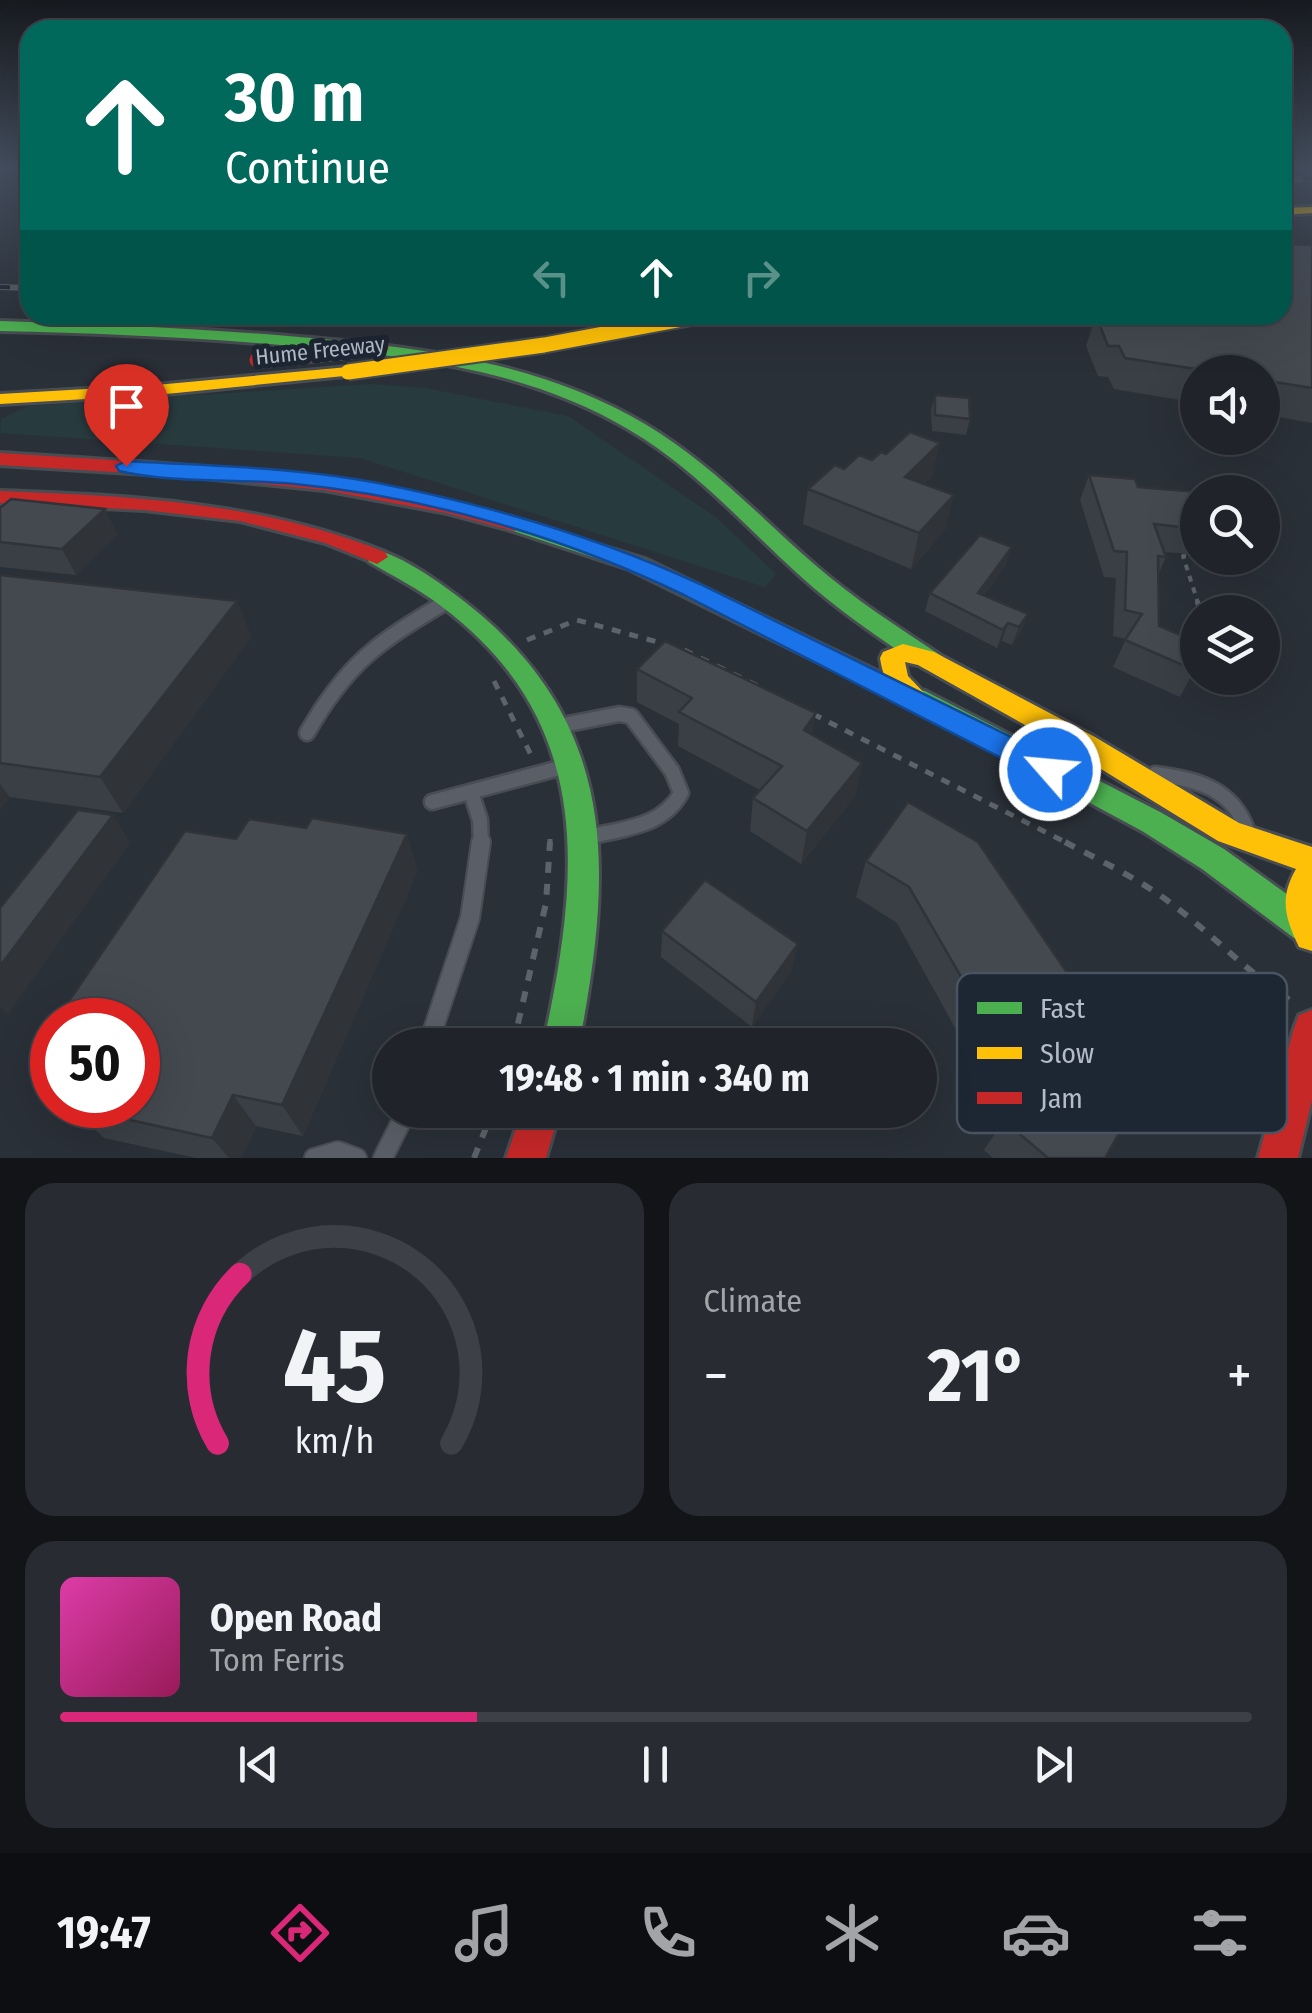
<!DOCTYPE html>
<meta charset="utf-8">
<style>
:root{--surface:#20242a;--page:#282c32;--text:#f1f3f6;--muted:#a2a4a8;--line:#3d4147;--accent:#db2777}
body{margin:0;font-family:"Fira Sans Condensed",sans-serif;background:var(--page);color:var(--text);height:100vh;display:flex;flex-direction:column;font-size:38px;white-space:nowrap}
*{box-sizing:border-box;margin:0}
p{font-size:32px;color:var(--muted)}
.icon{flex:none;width:55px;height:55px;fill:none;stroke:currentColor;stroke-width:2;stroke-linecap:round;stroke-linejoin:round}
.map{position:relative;height:1158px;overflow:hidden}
.panel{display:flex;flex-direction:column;gap:25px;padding:25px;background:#121417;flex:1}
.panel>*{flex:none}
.guide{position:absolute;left:20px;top:20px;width:1272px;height:305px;border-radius:30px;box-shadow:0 10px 40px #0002,0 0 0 2px var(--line);background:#00695c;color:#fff;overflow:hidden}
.fabs{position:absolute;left:1180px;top:355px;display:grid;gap:20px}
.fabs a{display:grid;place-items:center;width:100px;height:100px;border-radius:50%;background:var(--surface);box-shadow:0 10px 40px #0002,0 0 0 2px var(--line);font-size:50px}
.speed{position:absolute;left:30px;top:998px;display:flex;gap:20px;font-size:50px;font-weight:700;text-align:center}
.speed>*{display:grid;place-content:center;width:130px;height:130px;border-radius:50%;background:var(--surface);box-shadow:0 10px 40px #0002,0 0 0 2px var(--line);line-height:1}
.speed .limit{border:15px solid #d22;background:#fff;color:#111}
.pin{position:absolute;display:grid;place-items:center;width:85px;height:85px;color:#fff;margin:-102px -42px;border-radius:50% 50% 50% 0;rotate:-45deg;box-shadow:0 0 10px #0007}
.pin .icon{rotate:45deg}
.me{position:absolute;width:110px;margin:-55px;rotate:297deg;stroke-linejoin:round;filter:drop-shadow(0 0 8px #0008)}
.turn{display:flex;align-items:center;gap:35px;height:210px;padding:0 40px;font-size:45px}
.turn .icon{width:130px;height:130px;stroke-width:2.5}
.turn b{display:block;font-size:70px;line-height:85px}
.lanes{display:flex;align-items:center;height:95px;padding:0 40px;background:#0003;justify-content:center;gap:50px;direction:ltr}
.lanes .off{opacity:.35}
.big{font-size:75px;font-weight:700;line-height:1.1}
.panel .tile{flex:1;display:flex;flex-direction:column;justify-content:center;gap:15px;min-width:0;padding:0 35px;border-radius:30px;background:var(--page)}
.panel .dial{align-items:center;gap:0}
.dial svg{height:260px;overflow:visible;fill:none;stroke:var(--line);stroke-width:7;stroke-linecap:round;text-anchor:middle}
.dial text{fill:var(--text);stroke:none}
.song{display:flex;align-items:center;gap:30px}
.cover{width:120px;height:120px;border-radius:15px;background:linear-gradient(135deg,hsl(320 70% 55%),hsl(330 70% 35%))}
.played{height:10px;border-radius:5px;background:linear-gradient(90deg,var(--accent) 35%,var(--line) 35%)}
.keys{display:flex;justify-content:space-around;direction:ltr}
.heat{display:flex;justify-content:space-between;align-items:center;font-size:55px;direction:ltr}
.panel .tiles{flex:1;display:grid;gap:25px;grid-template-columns:1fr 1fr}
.tile:last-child{grid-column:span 2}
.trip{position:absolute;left:372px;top:1028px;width:565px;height:100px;border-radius:50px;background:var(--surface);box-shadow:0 10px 40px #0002,0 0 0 2px var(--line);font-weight:700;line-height:100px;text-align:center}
.menu{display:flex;height:160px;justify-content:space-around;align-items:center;background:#0d0e11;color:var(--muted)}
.menu .icon{width:70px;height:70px}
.menu .selected{color:var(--accent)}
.menu b{font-size:45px;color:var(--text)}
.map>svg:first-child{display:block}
.green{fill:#273a3e}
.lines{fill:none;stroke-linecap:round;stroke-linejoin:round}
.lane-far1-casing{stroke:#484c53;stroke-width:19}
.lane-casing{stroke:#484c53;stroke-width:22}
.fast-casing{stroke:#484c53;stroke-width:6}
.slow-casing{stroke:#484c53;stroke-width:6}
.jam-casing{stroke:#484c53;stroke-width:6}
.path-far2{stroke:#5d636a;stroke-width:4;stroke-dasharray:6 6;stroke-linecap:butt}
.path-far1{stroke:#5d636a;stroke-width:5;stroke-dasharray:9 9;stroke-linecap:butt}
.path{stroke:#5d636a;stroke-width:6;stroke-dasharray:11 11;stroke-linecap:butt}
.lane-far1{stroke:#5a5e66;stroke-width:14}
.lane{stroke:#5a5e66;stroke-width:18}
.fast{fill:#4caf50;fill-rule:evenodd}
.slow{fill:#ffc107;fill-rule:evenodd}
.jam{fill:#c62828;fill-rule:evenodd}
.rail-casing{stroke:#595d64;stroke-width:6}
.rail{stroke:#1d2633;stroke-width:4;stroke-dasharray:10;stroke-linecap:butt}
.slow-bridge-casing{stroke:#474c53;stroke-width:19;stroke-linecap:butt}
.jam-bridge-casing{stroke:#474c53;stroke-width:19;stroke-linecap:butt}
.slow-bridge{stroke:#ffc107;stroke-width:15}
.jam-bridge{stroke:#c62828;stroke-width:15}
.wall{fill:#3a3f45}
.shaded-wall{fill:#303338}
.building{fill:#444950;stroke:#303338;stroke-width:2.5}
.route{fill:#1a73e8;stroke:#114b97;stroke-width:2.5}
.labels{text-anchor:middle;stroke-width:10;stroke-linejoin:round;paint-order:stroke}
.far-street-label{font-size:22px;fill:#b4bcc9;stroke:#1d2633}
.key{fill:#1d2633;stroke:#4a5360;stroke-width:2.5}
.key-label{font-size:28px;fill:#b4bcc9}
</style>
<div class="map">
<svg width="1312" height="1158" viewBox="0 0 1312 1158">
<rect width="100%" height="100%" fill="#2a3038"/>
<path class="green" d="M369 384 425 388 568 416 717 518 776 574 765 587 360 458 0 433 1 419 28 406Z"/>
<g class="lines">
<g class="lane-far1-casing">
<g id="lane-far1">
<path d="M558 726 619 714 631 716 672 771 681 793C663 826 626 828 593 836"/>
<path d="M307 733C347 663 378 642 446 602"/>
<path d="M1155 774C1196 779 1232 788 1247 830"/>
<path d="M471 792 480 820 481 844"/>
<path d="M432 802 563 767"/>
</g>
</g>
<g class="lane-casing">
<g id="lane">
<path d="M428 1045 470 918 481 842"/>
<path d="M314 1158 338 1151 357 1158"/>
<path d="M383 1158 407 1110"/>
</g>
</g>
<g class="fast-casing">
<g id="fast">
<path d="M0 321C96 324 192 328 288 336 410 346 537 360 645 424 708 461 759 516 814 564 854 599 898 627 943 657L946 663 943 669H925C881 639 837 610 798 574 744 525 694 468 631 431 525 367 401 355 281 345 187 337 94 333 0 331Z"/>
<path d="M514 519 645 559 914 689 925 691 1162 813 1224 849 1312 912V940L1306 942 1294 938 1202 869 1142 831 930 717 629 569 507 529 504 525Z"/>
<path d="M377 550C410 559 455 593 481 615 621 735 611 879 579 1045H543C580 876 596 722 441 606 419 589 393 576 369 562L366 557 369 552Z"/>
</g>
</g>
<g class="slow-casing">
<g id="slow">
<path d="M1312 207V213L1282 215V208Z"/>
<path d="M348 367 356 372 354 375 156 395 0 404V394L156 385Z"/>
<path d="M903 644 934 652 1095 737 1239 823 1312 847V951L1299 947C1285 918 1279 898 1296 869L1218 841 1075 753 918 665 905 662 908 676 929 698 925 705C897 714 883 680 880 658L883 652Z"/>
</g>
</g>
<g class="jam-casing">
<g id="jam">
<path d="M0 453C177 464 350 473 521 521L524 525 514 531 447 513 324 490 195 477 0 465Z"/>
<path d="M0 491C133 496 260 502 385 552L388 557 377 564 325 543 240 521 144 510 0 503Z"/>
<path d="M1312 1010V1100L1298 1158H1258L1294 1028 1299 1015Z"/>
<path d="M522 1110H560L546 1158H506Z"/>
</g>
</g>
<g class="path-far2">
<path d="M1198 557 1183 556 1198 603"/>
<path d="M1202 558 1226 560"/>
</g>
<g class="path-far1">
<path d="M1197 601 1201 612"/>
<path d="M527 640 577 620 665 644"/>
<path d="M684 650 760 687"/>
<path d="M494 681 532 757"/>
<path d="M813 714 1069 844"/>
<path d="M550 844V839"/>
</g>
<g class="path">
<path d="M1065 842C1101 861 1139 879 1172 904 1213 935 1246 971 1291 1001"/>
<path d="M513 1045 546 903 550 842"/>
<path d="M474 1158 493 1110"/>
</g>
<use href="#lane-far1" class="lane-far1"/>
<use href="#lane" class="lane"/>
<use href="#fast" class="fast"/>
<use href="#slow" class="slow"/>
<use href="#jam" class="jam"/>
<g class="rail-casing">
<g id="rail">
<path d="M1282 181 1312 178"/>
<path d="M0 287 30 288"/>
</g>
</g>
<use href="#rail" class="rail"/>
<g class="slow-bridge-casing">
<path id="slow-bridge" d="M348 372 544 345 694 317"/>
</g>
<g class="jam-bridge-casing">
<path id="jam-bridge" d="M257 360 381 347"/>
</g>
<use href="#slow-bridge" class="slow-bridge"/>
<use href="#jam-bridge" class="jam-bridge"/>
</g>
<g class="wall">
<path d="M1312 245V423L1262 414V372H1198V403L1114 389 1108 377 1098 376 1086 346 1096 316 1172 315 1203 317 1201 315H1282Z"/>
<path d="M935 395 970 419 966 435 932 431 931 411Z"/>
<path d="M872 460 932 476 924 484 945 530 911 569 803 524 808 489 844 469Z"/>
<path d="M1089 475 1138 487 1198 492V555L1165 552 1166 557 1159 573V626L1186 646 1198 663 1180 697 1113 667 1126 639 1113 636 1116 578 1104 577 1080 500Z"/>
<path d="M0 508 105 509 117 535 76 575 0 567Z"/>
<path d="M1006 565 984 595 1028 614 1021 632 1012 645 1002 641 997 648 925 611 930 593Z"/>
<path d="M0 575 237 601 251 637 123 813 10 797 0 810Z"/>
<path d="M637 669 862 763 855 796 801 864 750 831 753 798 760 790 678 746 679 724 637 702Z"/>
<path d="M978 842 1105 1158H993L984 1150 1005 1118 897 923 856 897 866 861Z"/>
<path d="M418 870 303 1136 256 1126 241 1158H196L104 1138 71 1107Z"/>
<path d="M662 931 792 970 752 1027 661 957Z"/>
<path d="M52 1026V1084L28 1061Z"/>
</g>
<g class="shaded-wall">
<path d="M940 443 932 476 898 511 905 477Z"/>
<path d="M954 495 945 530 911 569 919 533Z"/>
<path d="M105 509 117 535 76 575 62 549Z"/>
<path d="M1012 547 1006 565 972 611 978 593Z"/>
<path d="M237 601 251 637 123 813 100 777Z"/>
<path d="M1028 614 1021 632 1012 645 1019 627Z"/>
<path d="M1008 623 1002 641 997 648 1003 630Z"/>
<path d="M816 713 810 747 804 730Z"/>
<path d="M862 763 855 796 801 864 807 831Z"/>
<path d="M0 784 10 797 0 810Z"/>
<path d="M113 815 130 843 8 1014 0 1006V966Z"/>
<path d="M407 834 418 870 303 1136 282 1105Z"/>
<path d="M798 944 792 970 752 1027 756 1002Z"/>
<path d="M233 1095 256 1126 241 1158H229L212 1138Z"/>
</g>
<g class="building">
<path d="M1282 244 1312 245V388L1262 380V372H1215L1125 358 1119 346H1108L1096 316 1172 315 1238 319 1235 315H1282Z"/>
<path d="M935 395 969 398 970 419 935 415Z"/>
<path d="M910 432 940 443 905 477 954 495 919 533 808 489 835 465 844 469 859 455 872 460 881 452 886 454Z"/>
<path d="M1089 475 1135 479 1138 487 1199 492H1198V529L1154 524 1166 557 1158 556 1159 626 1190 639 1186 646 1198 651V663L1194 670 1125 640 1142 614 1125 610 1127 552 1114 551Z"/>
<path d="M11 499 105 509 62 549 0 542V508Z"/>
<path d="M980 535 1012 547 978 593 1028 614 1019 627 1008 623 1003 630 930 593Z"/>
<path d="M0 575 237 601 100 777 0 763Z"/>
<path d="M665 641 816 713 804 730 862 763 807 831 753 798 782 766 679 712 692 698 637 669Z"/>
<path d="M908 802 978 842 1145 1087 1105 1158H1048L1003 1120 1025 1087 909 887 866 861Z"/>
<path d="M78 810 113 815 0 966V908Z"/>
<path d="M312 818 407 834 282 1105 233 1095 212 1138 71 1107 73 1105H138V1020H56L185 831 236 839 249 819 306 828Z"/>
<path d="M705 880 798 944 756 1002 662 931Z"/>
<path d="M52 1026V1066L28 1061Z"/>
</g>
<linearGradient id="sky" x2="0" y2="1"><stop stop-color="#171a1f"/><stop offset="0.51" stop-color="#444e5e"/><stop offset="1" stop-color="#444e5e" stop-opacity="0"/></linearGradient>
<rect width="1312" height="331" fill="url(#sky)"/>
<path class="route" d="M126 461C210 466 296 467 378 483 488 505 598 537 700 584L1060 761 1064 770 1060 778 1050 781 1040 778 684 595C564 537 428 497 295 484 238 478 175 484 119 471L116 466Z"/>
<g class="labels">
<g class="far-street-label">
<text transform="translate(320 350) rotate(-6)" y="8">Hume Freeway</text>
</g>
</g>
<rect x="957" y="973" width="330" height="160" rx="15" class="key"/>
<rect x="977" y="1002" width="45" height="12" fill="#4caf50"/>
<rect x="977" y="1047" width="45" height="12" fill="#ffc107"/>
<rect x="977" y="1092" width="45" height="12" fill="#c62828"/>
<g class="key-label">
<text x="1040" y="1018">Fast</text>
<text x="1040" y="1063">Slow</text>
<text x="1040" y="1108">Jam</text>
</g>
</svg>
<div class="fabs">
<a><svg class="icon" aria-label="sound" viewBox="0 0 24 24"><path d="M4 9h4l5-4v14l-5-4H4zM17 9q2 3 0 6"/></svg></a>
<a><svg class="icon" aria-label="search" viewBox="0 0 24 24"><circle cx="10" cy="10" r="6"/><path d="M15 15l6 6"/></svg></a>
<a><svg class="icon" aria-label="layers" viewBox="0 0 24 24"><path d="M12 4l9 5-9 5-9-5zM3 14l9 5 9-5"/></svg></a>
</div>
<div class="speed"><div class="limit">50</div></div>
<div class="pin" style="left:126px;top:466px;background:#d93025"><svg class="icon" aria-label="arrive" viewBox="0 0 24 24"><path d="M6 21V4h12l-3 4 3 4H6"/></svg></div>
<svg class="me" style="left:1050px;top:770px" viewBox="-20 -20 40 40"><circle r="17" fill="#1a73e8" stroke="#fff" stroke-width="3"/><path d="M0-11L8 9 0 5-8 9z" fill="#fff"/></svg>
<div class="trip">19:48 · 1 min · 340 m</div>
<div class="guide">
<div class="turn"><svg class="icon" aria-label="ahead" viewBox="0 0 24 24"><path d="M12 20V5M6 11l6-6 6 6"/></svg><div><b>30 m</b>Continue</div></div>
<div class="lanes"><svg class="icon off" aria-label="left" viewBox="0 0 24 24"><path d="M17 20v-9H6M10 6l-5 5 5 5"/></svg><svg class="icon" aria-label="ahead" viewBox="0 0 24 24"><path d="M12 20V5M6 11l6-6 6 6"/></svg><svg class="icon off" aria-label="right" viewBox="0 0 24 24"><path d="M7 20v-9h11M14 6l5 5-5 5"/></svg></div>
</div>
</div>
<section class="panel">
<div class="tiles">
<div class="tile dial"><svg viewBox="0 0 100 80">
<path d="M14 69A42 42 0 1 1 86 69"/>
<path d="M14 69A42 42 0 0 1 21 17" stroke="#db2777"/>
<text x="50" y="56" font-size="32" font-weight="700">45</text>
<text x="50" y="72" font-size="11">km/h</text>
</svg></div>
<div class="tile"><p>Climate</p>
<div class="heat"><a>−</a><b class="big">21°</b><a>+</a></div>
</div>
<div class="tile">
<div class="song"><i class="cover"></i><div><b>Open Road</b><p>Tom Ferris</p></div></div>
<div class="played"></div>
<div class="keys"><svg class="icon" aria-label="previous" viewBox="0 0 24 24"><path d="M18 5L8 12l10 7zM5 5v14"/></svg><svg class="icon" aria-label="pause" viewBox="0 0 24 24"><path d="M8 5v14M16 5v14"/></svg><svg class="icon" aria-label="next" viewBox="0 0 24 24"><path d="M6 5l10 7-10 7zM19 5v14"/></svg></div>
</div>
</div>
</section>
<nav class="menu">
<b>19:47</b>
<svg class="icon selected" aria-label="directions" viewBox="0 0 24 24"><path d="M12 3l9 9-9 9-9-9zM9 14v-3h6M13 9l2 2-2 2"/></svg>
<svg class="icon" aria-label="music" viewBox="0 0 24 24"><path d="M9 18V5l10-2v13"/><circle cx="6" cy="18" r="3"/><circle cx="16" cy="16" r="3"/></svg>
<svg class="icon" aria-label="phone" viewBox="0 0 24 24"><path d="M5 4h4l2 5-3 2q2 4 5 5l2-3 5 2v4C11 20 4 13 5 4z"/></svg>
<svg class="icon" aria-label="climate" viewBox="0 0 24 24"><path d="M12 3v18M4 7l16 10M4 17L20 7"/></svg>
<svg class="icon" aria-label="car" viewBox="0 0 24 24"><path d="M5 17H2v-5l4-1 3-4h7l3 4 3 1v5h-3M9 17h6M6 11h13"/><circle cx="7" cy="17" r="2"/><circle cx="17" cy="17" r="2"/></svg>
<svg class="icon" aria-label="filters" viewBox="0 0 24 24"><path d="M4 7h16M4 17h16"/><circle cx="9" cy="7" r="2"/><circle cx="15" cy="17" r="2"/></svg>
</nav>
